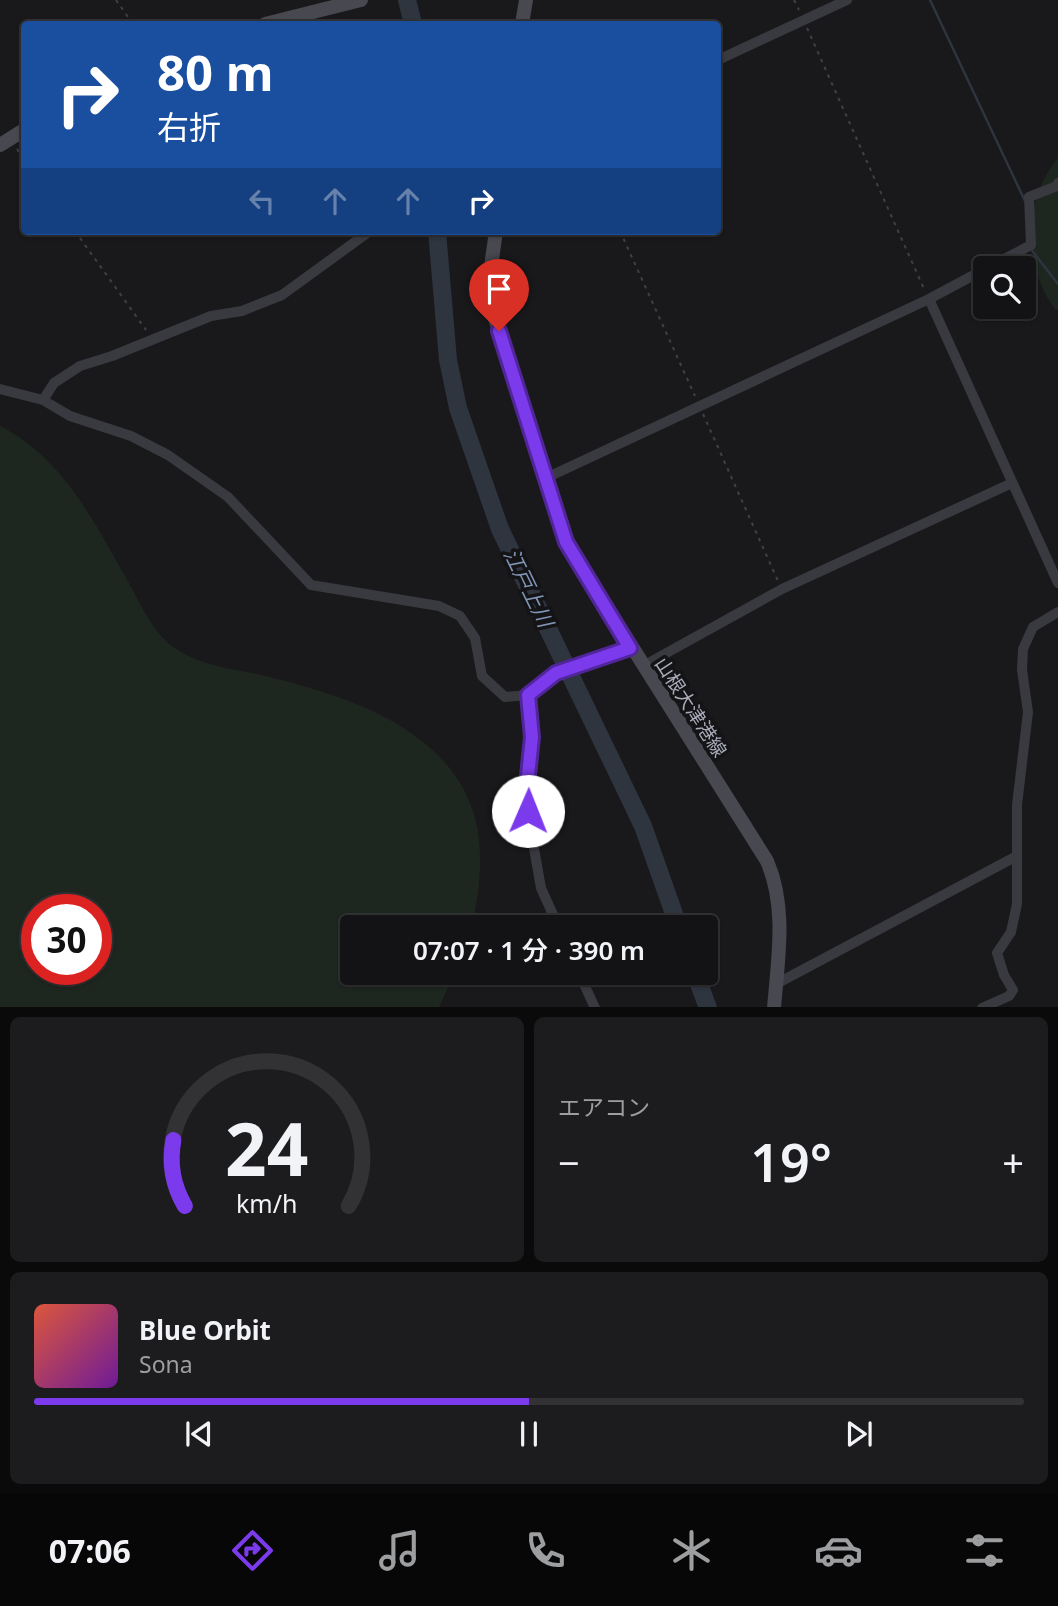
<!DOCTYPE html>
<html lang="ja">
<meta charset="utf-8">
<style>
:root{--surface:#131214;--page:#1c1b1d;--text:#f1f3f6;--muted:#9d9ea0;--line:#323234;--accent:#7c3aed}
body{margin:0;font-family:"Noto Sans","Noto Sans JP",sans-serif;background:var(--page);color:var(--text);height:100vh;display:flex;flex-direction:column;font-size:26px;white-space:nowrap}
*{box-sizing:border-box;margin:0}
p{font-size:23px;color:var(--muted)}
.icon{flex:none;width:38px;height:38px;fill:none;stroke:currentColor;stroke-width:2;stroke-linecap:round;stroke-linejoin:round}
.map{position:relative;height:1007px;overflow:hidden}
.side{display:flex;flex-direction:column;gap:10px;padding:10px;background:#0a0a0b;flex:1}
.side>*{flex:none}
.hud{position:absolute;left:21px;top:21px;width:700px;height:214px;border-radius:7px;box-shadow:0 2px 5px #0004,0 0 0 2px var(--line);background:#1a4fa0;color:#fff;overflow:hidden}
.buttons{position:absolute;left:973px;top:256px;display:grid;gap:14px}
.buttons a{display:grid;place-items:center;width:63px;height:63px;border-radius:7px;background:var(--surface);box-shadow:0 2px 5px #0004,0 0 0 2px var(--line);font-size:35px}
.speed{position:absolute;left:21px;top:894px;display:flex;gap:14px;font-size:35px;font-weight:700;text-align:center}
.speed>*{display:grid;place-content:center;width:91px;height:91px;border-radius:50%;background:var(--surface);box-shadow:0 2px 5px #0004,0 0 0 2px var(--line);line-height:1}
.speed .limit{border:10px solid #d22;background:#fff;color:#111}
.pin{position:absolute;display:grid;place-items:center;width:60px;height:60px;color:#fff;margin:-72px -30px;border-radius:50% 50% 50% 0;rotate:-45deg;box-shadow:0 0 7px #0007}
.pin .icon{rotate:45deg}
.me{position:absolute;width:77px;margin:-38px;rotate:1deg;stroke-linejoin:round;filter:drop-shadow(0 0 5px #0008)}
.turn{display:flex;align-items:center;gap:24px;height:147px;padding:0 21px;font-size:32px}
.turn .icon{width:91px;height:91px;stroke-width:2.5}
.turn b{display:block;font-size:49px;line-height:60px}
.lanes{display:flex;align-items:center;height:66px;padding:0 21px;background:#0003;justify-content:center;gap:35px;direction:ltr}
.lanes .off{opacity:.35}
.big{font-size:52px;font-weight:600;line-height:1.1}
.side .tile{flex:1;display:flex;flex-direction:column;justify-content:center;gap:10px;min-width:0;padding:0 24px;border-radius:10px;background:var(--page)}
.side .dial{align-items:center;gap:0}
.dial svg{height:182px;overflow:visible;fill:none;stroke:var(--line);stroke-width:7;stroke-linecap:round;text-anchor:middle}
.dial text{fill:var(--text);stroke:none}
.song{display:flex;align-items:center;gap:21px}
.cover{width:84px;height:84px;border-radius:10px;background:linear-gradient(135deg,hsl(10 70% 55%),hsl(280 70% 35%))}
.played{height:7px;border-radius:4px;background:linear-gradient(90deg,var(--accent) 50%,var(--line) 50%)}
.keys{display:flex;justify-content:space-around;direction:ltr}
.heat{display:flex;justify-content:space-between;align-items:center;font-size:38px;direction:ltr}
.side .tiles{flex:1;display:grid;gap:10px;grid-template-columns:1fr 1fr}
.tile:last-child{grid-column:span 2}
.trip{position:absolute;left:340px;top:915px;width:378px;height:70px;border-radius:7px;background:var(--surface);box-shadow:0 2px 5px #0004,0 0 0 2px var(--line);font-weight:600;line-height:70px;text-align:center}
.menu{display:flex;height:112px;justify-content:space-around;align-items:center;background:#080708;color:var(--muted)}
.menu .icon{width:49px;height:49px}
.menu .active{color:var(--accent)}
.menu b{font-size:32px;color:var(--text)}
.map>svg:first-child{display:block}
.green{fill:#1e2620;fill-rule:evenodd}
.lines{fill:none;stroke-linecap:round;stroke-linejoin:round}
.stream{stroke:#2e353f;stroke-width:2.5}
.river{stroke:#2e353f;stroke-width:18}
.path{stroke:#3f4047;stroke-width:2;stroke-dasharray:3.5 5;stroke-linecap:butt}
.street{stroke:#393940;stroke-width:10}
.secondary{stroke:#474850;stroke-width:14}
.route-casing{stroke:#51269a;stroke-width:18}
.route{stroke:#7c3aed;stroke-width:12}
.labels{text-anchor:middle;stroke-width:7;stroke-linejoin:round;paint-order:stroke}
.street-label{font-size:19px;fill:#aaadba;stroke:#141316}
.water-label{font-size:21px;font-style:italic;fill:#8196b6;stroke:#141316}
</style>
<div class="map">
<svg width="1058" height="1008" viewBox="0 0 1058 1008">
<rect width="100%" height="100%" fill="#19181b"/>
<g class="green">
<path d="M1058 158V309L1056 310C1023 270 1023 198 1058 158Z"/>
<path d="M0 426C64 458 95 524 129 583 140 603 150 626 166 641 195 667 234 668 270 677 350 697 454 730 476 822 484 857 479 893 472 927L352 928V973H455L439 1007H0ZM37 910H96V970H37Z"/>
</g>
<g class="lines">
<g class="stream">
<path d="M930 0 1025 201"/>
<path d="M1030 248 1058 284"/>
</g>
<g class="river">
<path d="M407 0 413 24"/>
<path d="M437 231 448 360 458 408 500 529 643 826 679 928"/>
<path d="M695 973 708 1008"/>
</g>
<g class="path">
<path d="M116 0 133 24"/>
<path d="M794 0 799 10"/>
<path d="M807 28 925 291"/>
<path d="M17 149 24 160"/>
<path d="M75 231 146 330"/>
<path d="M620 231 695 396"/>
<path d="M703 414 778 581"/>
</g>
<g class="street">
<path d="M718 60 847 0"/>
<path d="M987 268 1031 245 1029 197 1057 186 1058 183"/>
<path d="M929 299 1058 583"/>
<path d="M0 389 43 400 70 416 131 436 168 455 228 497 311 585 439 606 460 616 475 638 482 676 505 697 528 695 556 673 630 648"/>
<path d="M43 400 54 383 80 366 112 356 211 316 242 311 282 295 370 231"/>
<path d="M546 478 929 299 985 269"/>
<path d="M643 666 782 589 1012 483"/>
<path d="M528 695 532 737 526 795 530 826 541 888 559 928"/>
<path d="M579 973 595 1008"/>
<path d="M776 984 1015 857"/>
<path d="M982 1008 1009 996 1013 990 1004 975 997 953 1011 932 1017 904V805L1028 712 1022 670 1023 649 1033 627 1058 612"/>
</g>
<g class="secondary">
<path d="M265 24 361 0"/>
<path d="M522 24 526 0"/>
<path d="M0 145 24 130"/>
<path d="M496 231 489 281 491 306 566 542 767 861C787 907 778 959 774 1008"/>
</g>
</g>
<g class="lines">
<g class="route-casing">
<path id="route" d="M499 331 566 542 630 648 556 673 528 695 532 737 526 795 528 811"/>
</g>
<use href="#route" class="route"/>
</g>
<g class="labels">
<g class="street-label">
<text transform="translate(691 707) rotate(57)" y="7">山根大津港線</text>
</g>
<g class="water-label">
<text transform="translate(528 588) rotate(64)" y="7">江戸上川</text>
</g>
</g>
</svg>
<div class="buttons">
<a><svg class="icon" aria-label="search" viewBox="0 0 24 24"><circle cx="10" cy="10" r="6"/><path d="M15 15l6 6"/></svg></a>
</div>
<div class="speed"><div class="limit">30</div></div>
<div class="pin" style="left:499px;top:331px;background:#d93025"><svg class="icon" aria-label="arrive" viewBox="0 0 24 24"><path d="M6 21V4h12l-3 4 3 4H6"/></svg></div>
<svg class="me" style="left:528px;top:811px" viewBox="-20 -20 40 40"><circle r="19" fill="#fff"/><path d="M0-13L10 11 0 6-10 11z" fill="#7c3aed"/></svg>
<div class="trip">07:07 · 1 分 · 390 m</div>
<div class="hud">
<div class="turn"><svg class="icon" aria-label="right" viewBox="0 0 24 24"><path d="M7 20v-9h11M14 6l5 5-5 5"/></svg><div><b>80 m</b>右折</div></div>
<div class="lanes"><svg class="icon off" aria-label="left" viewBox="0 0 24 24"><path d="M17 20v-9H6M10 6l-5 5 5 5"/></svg><svg class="icon off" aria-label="ahead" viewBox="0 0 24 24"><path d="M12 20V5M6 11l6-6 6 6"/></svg><svg class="icon off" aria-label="ahead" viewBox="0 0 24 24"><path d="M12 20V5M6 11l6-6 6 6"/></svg><svg class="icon" aria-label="right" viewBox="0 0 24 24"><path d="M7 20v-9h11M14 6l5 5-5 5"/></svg></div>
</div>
</div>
<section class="side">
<div class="tiles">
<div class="tile dial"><svg viewBox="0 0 100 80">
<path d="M14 69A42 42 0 1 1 86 69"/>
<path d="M14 69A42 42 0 0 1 9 40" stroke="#7c3aed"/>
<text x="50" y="56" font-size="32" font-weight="700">24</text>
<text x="50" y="72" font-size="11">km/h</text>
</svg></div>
<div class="tile"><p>エアコン</p>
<div class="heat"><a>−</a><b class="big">19°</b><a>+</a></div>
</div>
<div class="tile">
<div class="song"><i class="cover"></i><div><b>Blue Orbit</b><p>Sona</p></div></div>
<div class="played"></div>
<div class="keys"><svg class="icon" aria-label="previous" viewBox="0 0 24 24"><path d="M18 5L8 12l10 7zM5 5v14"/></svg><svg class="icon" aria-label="pause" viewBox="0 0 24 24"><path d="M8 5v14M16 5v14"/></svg><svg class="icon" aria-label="next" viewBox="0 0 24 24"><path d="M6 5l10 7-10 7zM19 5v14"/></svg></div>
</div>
</div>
</section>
<nav class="menu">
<b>07:06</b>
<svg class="icon active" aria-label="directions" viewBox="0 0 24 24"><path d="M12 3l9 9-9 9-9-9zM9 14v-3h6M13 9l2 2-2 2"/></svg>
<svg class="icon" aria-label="music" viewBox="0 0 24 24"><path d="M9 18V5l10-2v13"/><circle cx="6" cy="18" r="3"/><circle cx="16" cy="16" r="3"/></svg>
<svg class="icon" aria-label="phone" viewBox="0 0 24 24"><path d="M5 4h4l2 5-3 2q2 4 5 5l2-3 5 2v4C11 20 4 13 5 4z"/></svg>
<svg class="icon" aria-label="climate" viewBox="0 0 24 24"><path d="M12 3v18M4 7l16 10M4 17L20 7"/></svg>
<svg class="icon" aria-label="car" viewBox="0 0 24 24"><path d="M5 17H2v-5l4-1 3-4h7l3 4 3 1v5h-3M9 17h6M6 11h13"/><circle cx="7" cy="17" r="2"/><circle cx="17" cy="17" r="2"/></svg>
<svg class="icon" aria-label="filters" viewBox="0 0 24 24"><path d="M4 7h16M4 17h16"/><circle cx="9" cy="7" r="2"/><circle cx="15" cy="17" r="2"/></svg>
</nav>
